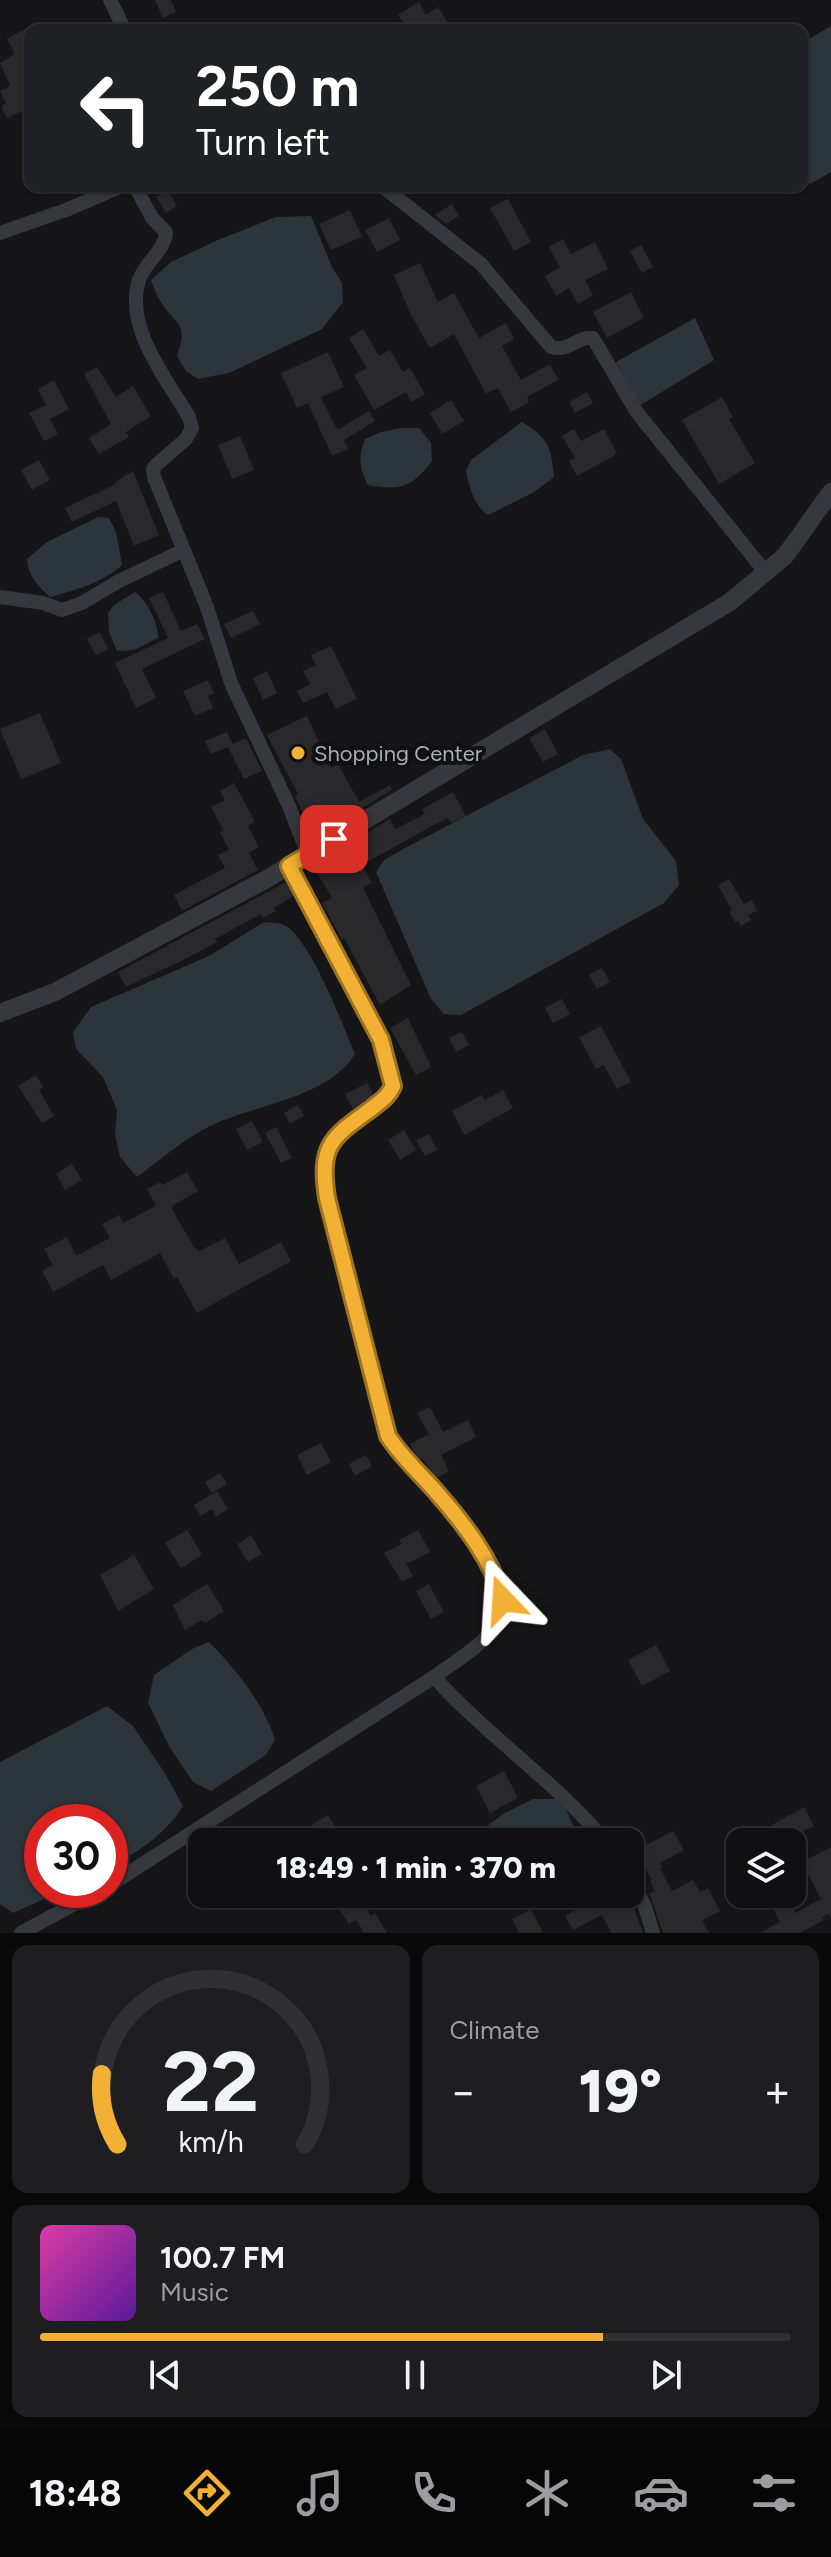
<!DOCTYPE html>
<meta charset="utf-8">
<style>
:root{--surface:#101012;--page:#1e1e20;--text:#f1f3f6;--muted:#9c9d9f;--line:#303032;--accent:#f2b134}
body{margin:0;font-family:Figtree,sans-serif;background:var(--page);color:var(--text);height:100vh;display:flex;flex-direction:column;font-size:30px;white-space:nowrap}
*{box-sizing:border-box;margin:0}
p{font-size:26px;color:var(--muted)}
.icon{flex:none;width:44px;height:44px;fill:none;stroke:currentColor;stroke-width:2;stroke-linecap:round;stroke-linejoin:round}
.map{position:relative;height:1933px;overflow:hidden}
.panel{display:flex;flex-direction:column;gap:12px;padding:12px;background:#09090a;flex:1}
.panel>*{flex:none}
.hud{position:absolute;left:24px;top:24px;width:784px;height:168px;border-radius:16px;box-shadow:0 2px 6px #0004,0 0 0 2px var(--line);background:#202124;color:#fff;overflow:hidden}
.buttons{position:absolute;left:726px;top:1828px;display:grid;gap:16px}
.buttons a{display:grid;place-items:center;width:80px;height:80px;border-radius:16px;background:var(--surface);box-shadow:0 2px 6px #0004,0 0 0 2px var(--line);font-size:40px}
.speed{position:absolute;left:24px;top:1804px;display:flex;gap:16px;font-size:40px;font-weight:700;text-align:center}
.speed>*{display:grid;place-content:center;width:104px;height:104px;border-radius:50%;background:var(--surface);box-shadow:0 2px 6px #0004,0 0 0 2px var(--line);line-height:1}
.speed .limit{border:12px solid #d22;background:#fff;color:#111}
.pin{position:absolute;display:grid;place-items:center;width:68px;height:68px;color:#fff;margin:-34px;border-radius:16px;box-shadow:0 4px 12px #0006}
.me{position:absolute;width:88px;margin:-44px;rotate:340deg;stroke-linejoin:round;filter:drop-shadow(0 0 6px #0008)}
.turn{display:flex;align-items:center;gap:28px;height:168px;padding:0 40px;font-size:36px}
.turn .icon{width:104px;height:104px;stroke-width:2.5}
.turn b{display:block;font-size:56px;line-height:68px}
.big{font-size:60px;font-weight:800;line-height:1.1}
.panel .tile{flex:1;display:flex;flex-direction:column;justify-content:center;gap:12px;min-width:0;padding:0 28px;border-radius:16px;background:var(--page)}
.panel .dial{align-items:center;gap:0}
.dial svg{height:208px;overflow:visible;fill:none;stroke:var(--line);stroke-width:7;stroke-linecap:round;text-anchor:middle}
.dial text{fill:var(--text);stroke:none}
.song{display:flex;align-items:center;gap:24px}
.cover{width:96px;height:96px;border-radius:12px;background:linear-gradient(135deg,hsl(320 70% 55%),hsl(270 70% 35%))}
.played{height:8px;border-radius:4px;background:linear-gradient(90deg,var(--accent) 75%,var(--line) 75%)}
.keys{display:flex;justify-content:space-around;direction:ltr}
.heat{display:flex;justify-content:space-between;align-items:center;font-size:44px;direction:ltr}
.panel .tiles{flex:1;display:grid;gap:12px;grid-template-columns:1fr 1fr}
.tile:last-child{grid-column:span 2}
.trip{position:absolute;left:188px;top:1828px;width:456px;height:80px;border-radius:16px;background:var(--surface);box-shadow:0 2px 6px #0004,0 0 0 2px var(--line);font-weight:800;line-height:80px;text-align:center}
.menu{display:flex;height:128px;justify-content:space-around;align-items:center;background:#060607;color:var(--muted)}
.menu .icon{width:56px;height:56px}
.menu .on{color:var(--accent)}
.menu b{font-size:36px;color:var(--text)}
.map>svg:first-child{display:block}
.water{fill:#2c353c}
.building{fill:#29292c}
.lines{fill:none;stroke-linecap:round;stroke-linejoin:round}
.minor{stroke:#37383d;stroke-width:14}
.tertiary{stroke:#37383d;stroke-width:18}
.route-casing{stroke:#9d7322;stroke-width:20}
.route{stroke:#f2b134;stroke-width:14}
.poi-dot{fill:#f2b134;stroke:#111113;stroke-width:3}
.labels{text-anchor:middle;stroke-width:8;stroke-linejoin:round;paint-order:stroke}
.poi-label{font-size:22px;fill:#a8adb8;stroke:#111113;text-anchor:start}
</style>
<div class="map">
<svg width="831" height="1933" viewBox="0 0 831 1933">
<rect width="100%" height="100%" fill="#161618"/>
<g class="water">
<path d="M831 26V172L810 184 802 171V43Z"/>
<path d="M311 216 332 267 342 283 343 302 322 329 229 373 198 379 186 371 177 356C188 323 179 328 162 304 157 297 154 288 151 280L171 262 218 240 276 217Z"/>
<path d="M695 318 714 360 639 406 616 362Z"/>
<path d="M522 422C549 438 551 448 554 477L534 492 488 515C474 505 469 487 466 471L471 460Z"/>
<path d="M401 428H419L431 443 432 461C413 487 399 491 368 485 359 467 358 458 365 439L381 432Z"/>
<path d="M98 517 109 518 116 532 122 565C102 583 76 590 50 597 38 586 28 576 27 559L47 542Z"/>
<path d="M135 592C148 602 158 623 158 638L134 650 117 651 109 632 108 613 114 605Z"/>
<path d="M610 749 621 759 643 819 676 861 679 885 664 903 461 1015 444 1014 431 999 376 872 384 860 403 849 583 755Z"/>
<path d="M264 922C269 923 277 922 282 924 309 934 343 1026 355 1054 327 1099 254 1104 208 1127 183 1140 160 1160 137 1177L120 1157 115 1134 117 1110 103 1077 76 1049 73 1032 91 1007 209 956Z"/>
<path d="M209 1642C235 1668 264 1704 275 1740L266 1755 211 1791 193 1782 170 1748 148 1703 154 1675 192 1649Z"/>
<path d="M107 1706 133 1726 164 1772 183 1806C167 1833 138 1852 110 1867V1822H42V1890H64L13 1913 0 1904V1762Z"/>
<path d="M533 1799H561L574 1827 563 1842H477L476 1834 505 1813Z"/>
</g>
<g class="building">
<path d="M155 0H171L176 12 163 18Z"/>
<path d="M419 2 426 15 438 7 452 30H408L398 15Z"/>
<path d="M30 26V107L7 118 1 106 6 103 0 91 10 86 0 63 15 54 7 39Z"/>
<path d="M168 190 177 206 166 213 156 197Z"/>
<path d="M508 199 531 242 514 251 490 208Z"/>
<path d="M452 204 459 216 446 224 435 215Z"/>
<path d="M350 210 362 237 331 250 319 224Z"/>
<path d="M389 218 400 240 377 252 365 230Z"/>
<path d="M563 239 571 254 595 242 608 269 585 280 593 295 578 304 569 288 556 296 545 276 560 267 549 247Z"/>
<path d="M641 245 653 267 642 273 630 251Z"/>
<path d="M420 263 438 302 454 293 479 338 506 323 514 339 502 346 521 380 550 364 558 380 527 397 529 402 511 412 498 388 486 394 454 334 430 348 412 317 394 275Z"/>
<path d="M631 292 644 318 607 338 593 312Z"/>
<path d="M363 329 379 356 390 350 403 372 410 368 425 394 411 402 406 392 374 410 354 375 367 368 349 338Z"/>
<path d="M328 352 344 387 321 397 336 428 339 429 369 411 375 421 344 440 348 449 332 456 308 403 297 408 281 373Z"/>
<path d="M97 367 116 397 133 386 151 416 126 432 129 437 99 454 89 438 111 424 84 374Z"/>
<path d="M54 380 69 409 50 419 58 434 44 441 29 413 46 405 38 389Z"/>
<path d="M587 392 593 403 575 413 569 402Z"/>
<path d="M722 397 733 417 729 419 755 463 719 484 682 420Z"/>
<path d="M451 400 464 421 442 434 430 413Z"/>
<path d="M574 429 581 441 604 429 617 454 577 476 569 461 575 458 562 436Z"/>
<path d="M240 436 254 470 232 479 218 445Z"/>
<path d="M39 460 50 480 32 490 21 470Z"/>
<path d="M133 471 159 535 134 546 116 501 72 522 65 508 116 484 115 482Z"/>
<path d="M163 592 181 631 197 624 205 639 142 669 156 698 136 708 115 663 168 638 149 598Z"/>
<path d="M253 611 260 624 231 638 224 624Z"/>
<path d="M100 632 108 649 96 655 87 639Z"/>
<path d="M331 646 357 699 336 709 327 692 303 703 297 691 310 684 303 671 316 665 311 655Z"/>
<path d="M267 671 277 693 263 700 253 678Z"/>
<path d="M208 680 214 693 208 696 213 708 195 716 183 691Z"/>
<path d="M40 713 61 763 21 779 0 729Z"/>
<path d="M307 716 331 768 338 764 359 802 390 785 392 790 314 837 295 796 298 794 267 735Z"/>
<path d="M545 729 558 754 543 762 529 738Z"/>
<path d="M227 732 233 744 246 738 262 771 244 779 228 747 211 754 205 741Z"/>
<path d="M234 783 255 822 248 826 259 847 249 853 258 870 182 911 174 895 225 868 218 855 229 850 220 832 223 830 211 807 225 800 220 791Z"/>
<path d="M453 792 466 816 451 823 448 818 432 826 362 865 372 883 363 888 411 985 380 1005 344 938 342 940 322 903 332 898 318 874 338 864 332 854 390 819 395 829 425 814 422 809Z"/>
<path d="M729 879 744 904 752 900 757 911 748 915 751 920 741 926 738 921 735 922 729 912 732 910 718 885Z"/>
<path d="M286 882 293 896 274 908 276 911 263 918 261 914 215 939 217 942 187 958 126 987 118 972Z"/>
<path d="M602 968 610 982 597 989 589 975Z"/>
<path d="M562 999 570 1014 553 1023 545 1008Z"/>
<path d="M408 1018 431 1067 416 1075 390 1028Z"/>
<path d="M601 1026 631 1082 617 1089 604 1065 596 1069 579 1037Z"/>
<path d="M462 1032 469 1045 456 1052 449 1038Z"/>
<path d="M36 1075 43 1087 39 1090 54 1116 42 1123 18 1086Z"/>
<path d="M367 1083 374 1095 353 1109 345 1094Z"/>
<path d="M503 1090 513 1108 464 1135 452 1111 482 1095 485 1100Z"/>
<path d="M298 1105 304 1116 290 1124 284 1113Z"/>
<path d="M252 1121 263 1142 247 1150 236 1129Z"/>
<path d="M276 1127 292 1158 281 1163 265 1133Z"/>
<path d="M404 1130 416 1150 400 1160 388 1140Z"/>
<path d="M429 1134 437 1150 425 1156 416 1140Z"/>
<path d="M72 1164 82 1180 65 1190 56 1174Z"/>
<path d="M187 1172 198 1191 173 1205 172 1209 195 1249 197 1248 199 1251 225 1238 239 1264 281 1242 291 1261 197 1313 177 1277 174 1279 160 1253 111 1280 103 1265 53 1292 42 1271 53 1265 44 1249 67 1237 76 1256 110 1238 102 1224 119 1215 123 1223 156 1206 147 1189 160 1182 162 1185Z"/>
<path d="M430 1407 443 1432 468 1420 476 1437 441 1455 449 1471 436 1478 422 1458 418 1460 410 1444 429 1434 417 1413Z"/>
<path d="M321 1443 331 1462 307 1475 297 1455Z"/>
<path d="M366 1455 372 1466 355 1476 349 1464Z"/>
<path d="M220 1473 227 1484 212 1493 205 1482Z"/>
<path d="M217 1491 228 1509 216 1517 212 1509 200 1516 194 1505Z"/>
<path d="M187 1530 202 1555 181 1568 165 1543Z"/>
<path d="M418 1530 430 1552 406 1564 413 1576 402 1582 384 1553 402 1544 399 1540Z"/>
<path d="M251 1535 262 1554 248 1562 237 1544Z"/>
<path d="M134 1555 154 1589 118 1611 100 1575Z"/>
<path d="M207 1584 224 1611 205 1623 202 1620 185 1630 173 1605Z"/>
<path d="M429 1584 444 1612 431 1619 416 1591Z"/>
<path d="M656 1645 670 1671 642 1686 628 1660Z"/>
<path d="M504 1771 518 1798 490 1813 476 1786Z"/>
<path d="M804 1807 814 1826 781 1842 772 1825Z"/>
<path d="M328 1815 341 1836 332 1842H316L307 1828Z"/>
<path d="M673 1831 684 1850 660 1863 663 1867 660 1868 672 1891 693 1880 700 1892 708 1888 720 1911 702 1920 709 1933H663L650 1894 655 1891 650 1881 652 1880 636 1850Z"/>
<path d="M831 1847V1918L829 1914 822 1917 824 1920 800 1933H760L780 1922 766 1894H785L795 1913 821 1899 802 1862Z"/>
<path d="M573 1894H615L622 1908 632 1903 643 1933H611L602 1915 573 1930 565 1916 580 1907Z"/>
<path d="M360 1898 371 1916 375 1913 387 1933H364L356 1920 349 1924 340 1910Z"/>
<path d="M531 1909 543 1933H519L512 1919Z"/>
</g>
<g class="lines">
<g class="minor">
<path d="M110 0 125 30"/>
<path d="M135 186 152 218 166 232C165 251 145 262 139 280 124 327 166 378 189 417L192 428 186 439 156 465 153 469 154 477 207 607 231 683 289 806 308 855"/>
<path d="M382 186 481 264 551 347C571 352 576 336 593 338L636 411 766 573"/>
<path d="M0 233 66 210 122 186"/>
<path d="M0 597 43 603 62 610 82 603 119 581 182 551"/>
<path d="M434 1677C487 1736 555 1781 606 1842"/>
<path d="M630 1876 645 1907 653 1933"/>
<path d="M110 1885 434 1677C457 1659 501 1637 503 1604 504 1574 455 1513 435 1491 422 1477 408 1465 397 1450 377 1422 373 1380 364 1346 352 1297 339 1247 327 1198 324 1176 321 1155 335 1136 349 1116 395 1108 392 1079L381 1040 289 866"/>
<path d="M21 1933 100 1890"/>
</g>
<path class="tertiary" d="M0 1013 55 992 265 880 730 602 785 556 831 492"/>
</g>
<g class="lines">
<g class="route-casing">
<path id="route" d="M334 839 289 866 381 1040 393 1086C388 1097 381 1101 371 1109 331 1138 319 1145 327 1198L388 1436C402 1458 421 1474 438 1494 465 1525 492 1560 503 1600"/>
</g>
<use href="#route" class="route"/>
</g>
<circle class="poi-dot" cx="298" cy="753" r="8"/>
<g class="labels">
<g class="poi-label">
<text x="314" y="761">Shopping Center</text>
</g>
</g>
</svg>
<div class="buttons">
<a><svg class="icon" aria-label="layers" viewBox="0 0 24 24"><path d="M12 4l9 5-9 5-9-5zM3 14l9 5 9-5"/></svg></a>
</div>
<div class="speed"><div class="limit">30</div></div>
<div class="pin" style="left:334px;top:839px;background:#d93025"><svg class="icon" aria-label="arrive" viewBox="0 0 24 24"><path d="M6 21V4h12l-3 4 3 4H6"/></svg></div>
<svg class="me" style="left:503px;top:1600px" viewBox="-20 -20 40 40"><path d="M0-17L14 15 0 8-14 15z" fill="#f2b134" stroke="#fff" stroke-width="4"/></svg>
<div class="trip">18:49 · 1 min · 370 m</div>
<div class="hud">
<div class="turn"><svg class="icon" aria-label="left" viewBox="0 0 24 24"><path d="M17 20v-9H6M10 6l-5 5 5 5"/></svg><div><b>250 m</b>Turn left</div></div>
</div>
</div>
<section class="panel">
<div class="tiles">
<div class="tile dial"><svg viewBox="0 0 100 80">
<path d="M14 69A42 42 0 1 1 86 69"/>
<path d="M14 69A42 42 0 0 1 8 42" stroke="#f2b134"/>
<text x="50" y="56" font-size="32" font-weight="700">22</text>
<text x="50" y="72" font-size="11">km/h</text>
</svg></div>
<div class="tile"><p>Climate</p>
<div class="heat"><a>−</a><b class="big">19°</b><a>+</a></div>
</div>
<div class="tile">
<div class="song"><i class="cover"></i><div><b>100.7 FM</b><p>Music</p></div></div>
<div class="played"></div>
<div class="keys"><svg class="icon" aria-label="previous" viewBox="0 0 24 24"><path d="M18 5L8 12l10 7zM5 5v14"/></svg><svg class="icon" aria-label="pause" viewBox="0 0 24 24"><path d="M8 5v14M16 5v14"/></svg><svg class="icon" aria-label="next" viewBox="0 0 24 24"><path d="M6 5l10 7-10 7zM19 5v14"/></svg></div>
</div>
</div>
</section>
<nav class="menu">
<b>18:48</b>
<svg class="icon on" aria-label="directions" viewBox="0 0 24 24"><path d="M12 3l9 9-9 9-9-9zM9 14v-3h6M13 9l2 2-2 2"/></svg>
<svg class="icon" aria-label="music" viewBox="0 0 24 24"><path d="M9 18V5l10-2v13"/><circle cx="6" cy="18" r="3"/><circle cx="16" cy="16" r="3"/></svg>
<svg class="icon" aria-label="phone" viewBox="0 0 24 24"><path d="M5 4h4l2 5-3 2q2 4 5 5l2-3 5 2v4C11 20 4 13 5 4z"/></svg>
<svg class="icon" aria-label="climate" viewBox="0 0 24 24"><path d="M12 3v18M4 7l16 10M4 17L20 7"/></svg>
<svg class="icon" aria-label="car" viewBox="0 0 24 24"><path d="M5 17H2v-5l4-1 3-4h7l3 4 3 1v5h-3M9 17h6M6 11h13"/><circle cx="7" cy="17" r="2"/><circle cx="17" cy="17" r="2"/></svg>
<svg class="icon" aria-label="filters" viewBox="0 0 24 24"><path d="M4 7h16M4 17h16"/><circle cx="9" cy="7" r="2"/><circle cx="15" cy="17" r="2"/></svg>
</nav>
